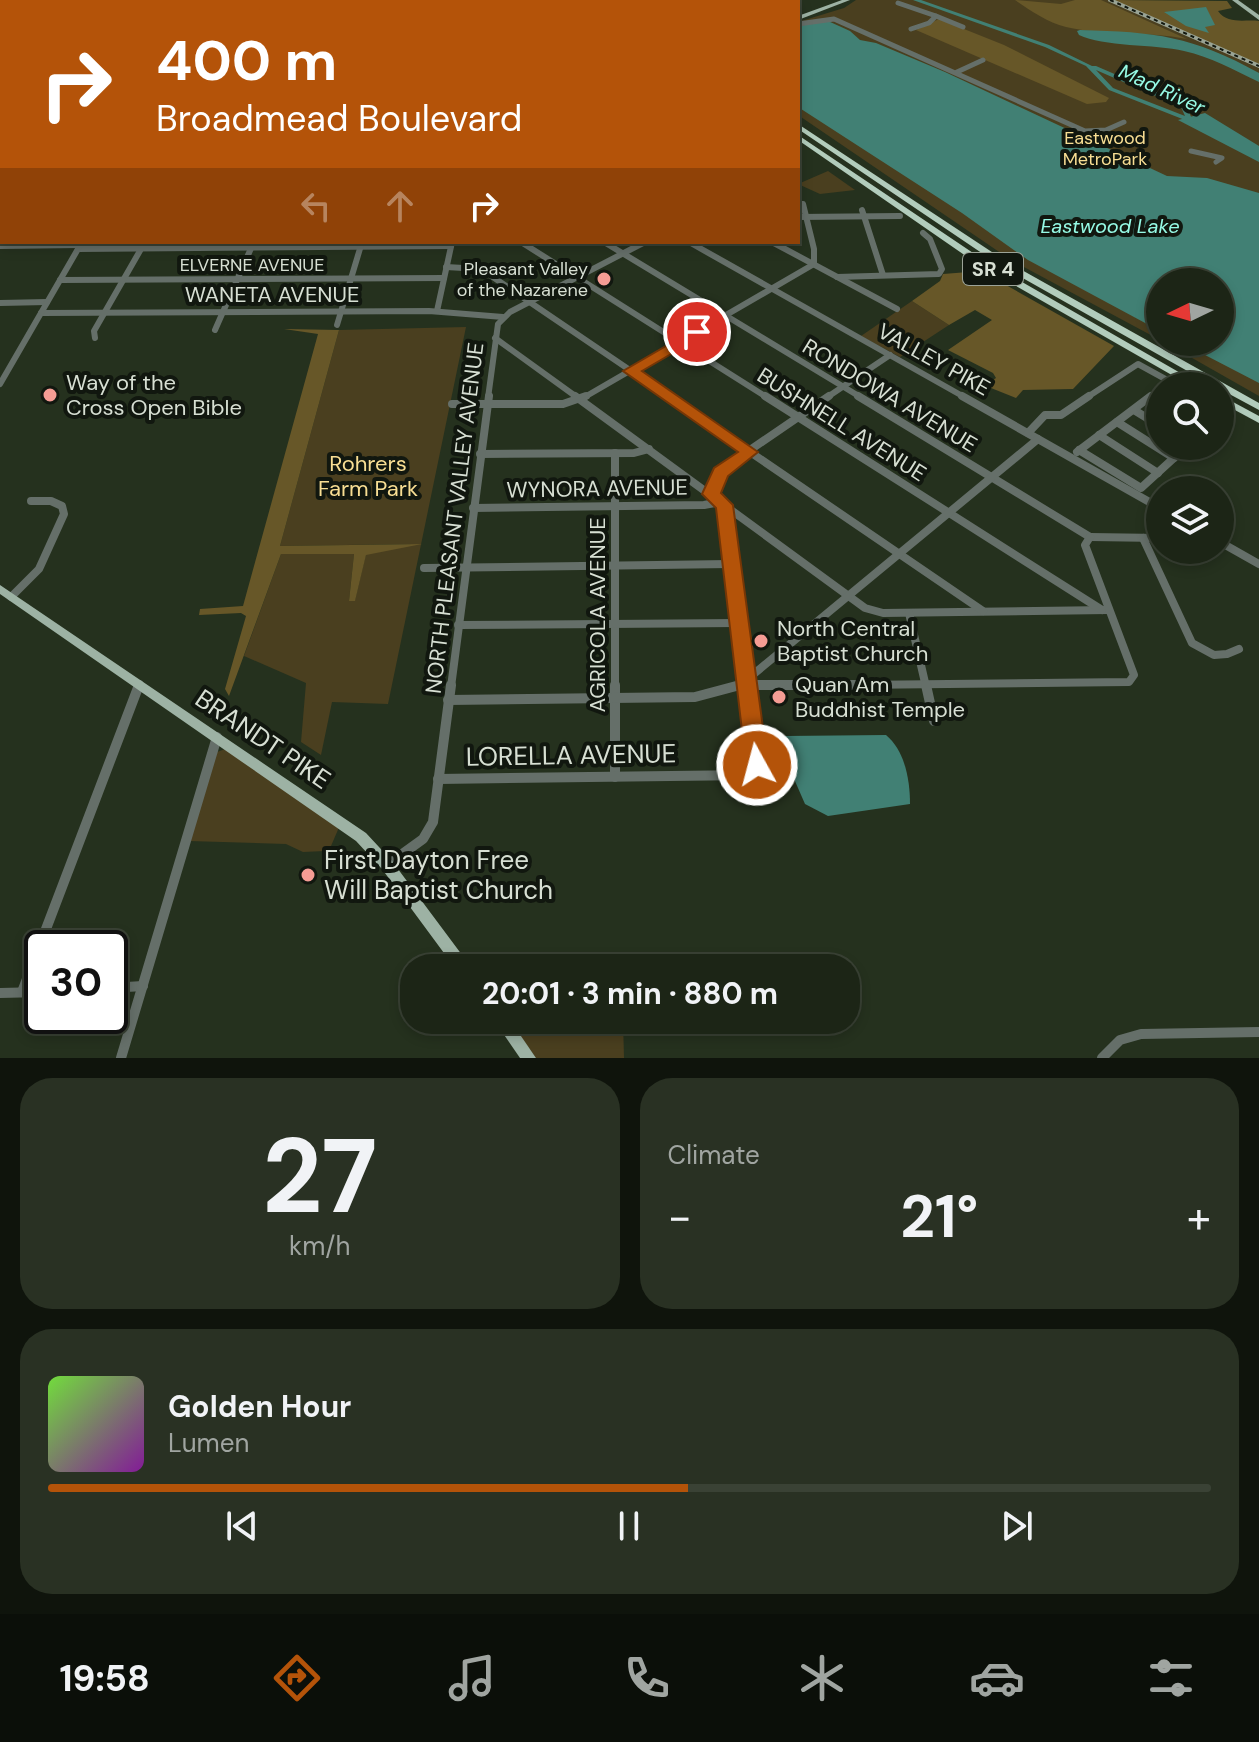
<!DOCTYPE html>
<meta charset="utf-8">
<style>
:root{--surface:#1c2516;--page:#293123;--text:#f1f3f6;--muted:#a0a5a1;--line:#3a4235;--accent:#b45309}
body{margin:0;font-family:"DM Sans",sans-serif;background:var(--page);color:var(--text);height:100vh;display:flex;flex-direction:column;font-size:30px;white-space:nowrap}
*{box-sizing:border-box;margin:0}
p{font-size:26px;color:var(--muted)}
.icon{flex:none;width:44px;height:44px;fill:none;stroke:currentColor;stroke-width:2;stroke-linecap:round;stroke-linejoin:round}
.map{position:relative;height:1058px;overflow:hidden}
.drawer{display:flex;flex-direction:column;gap:20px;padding:20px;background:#0f140c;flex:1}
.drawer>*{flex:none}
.banner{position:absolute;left:0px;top:0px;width:800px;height:244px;box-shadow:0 4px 12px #0003,0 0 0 2px var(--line);background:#b45309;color:#fff;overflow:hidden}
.needle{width:52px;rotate:265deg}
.fabs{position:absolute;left:1146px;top:268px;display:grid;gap:16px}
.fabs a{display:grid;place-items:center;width:88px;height:88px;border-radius:50%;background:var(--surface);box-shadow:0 4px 12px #0003,0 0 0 2px var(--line);font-size:40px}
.speed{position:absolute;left:24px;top:930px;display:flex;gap:16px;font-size:40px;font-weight:700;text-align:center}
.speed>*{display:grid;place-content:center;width:104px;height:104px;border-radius:50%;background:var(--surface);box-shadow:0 4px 12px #0003,0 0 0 2px var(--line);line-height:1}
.speed .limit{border:4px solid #111;border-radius:12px;background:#fff;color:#111}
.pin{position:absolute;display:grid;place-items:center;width:68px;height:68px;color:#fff;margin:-34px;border:4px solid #fff;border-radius:50%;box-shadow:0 2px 8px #0007}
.me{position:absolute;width:88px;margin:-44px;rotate:353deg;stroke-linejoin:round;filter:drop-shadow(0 0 6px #0008)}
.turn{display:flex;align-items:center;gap:28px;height:168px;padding:0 24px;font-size:36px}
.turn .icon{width:104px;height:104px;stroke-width:2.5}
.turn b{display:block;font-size:56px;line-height:68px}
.lanes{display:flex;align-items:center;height:76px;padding:0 24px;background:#0003;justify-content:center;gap:40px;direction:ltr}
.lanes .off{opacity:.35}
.big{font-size:60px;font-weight:700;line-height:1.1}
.drawer .card{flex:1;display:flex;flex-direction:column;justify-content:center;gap:12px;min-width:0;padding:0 28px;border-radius:32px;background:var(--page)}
.drawer .dial{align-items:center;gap:0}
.dial b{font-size:104px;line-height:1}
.song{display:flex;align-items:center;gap:24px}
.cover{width:96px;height:96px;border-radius:12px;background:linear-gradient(135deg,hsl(100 70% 55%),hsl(290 70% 35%))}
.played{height:8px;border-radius:4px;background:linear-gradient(90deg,var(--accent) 55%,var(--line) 55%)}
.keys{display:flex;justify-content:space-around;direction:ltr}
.heat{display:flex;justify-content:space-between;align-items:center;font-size:44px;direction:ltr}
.drawer .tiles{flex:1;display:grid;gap:20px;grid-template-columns:1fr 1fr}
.card:last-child{grid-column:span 2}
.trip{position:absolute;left:400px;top:954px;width:460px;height:80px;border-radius:32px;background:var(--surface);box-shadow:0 4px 12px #0003,0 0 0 2px var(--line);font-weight:700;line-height:80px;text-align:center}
.tabs{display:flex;height:128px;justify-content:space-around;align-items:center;background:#0b0f09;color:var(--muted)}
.tabs .icon{width:56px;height:56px}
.tabs .on{color:var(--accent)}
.tabs b{font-size:36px;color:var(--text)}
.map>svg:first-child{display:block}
.green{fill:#4a3f1f}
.forest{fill:#675728}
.water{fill:#418074}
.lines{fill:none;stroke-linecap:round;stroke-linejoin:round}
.river{fill:#418074;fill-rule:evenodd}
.minor-far3{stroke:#656f69;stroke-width:5}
.minor-far2{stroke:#656f69;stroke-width:6}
.minor-far1{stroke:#656f69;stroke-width:8}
.minor{stroke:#656f69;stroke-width:10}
.major{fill:#9db2a4;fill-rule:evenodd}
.highway{fill:#b2ccbc;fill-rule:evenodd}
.rail-casing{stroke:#99a394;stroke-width:4}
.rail{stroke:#11170f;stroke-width:2;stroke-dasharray:4;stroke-linecap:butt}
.route{fill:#b45309;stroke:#753606;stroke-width:2}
.poi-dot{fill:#f59c94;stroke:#11170f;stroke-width:3}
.labels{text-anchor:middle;stroke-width:8;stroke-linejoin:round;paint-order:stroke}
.far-park-label{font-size:18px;fill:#f8de93;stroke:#11170f}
.far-street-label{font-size:18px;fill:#d7dfd3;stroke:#11170f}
.far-poi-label{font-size:18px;fill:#d7dfd3;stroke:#11170f;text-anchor:end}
.far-water-label{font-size:20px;font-style:italic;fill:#96fae5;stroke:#11170f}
.shield{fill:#11170f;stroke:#9ca398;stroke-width:2}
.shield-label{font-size:20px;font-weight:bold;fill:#d7dfd3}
.street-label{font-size:22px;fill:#d7dfd3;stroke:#11170f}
.poi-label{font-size:22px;fill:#d7dfd3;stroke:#11170f;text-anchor:start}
.park-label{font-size:22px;fill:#f8de93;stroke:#11170f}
.near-street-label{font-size:26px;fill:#d7dfd3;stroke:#11170f}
.near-poi-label{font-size:26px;fill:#d7dfd3;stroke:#11170f;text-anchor:start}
</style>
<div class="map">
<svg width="1259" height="1058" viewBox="0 0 1259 1058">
<rect width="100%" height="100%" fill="#25311e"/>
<g class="green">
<path d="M856 0H1124L1259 61V396L1164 342H1220V282H1160V340L1011 260 798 115V22L844 8Z"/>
<path d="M828 171 855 190 820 194 798 184Z"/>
<path d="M912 301 949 325 900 357 861 336Z"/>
<path d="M466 327 388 704 332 702 321 755 301 742 306 683 244 656 281 554H354L349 601 355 600 366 554 414 544 280 546 339 330Z"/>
<path d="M228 748 340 825 331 846 325 851 303 852 286 844 189 841 217 752Z"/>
<path d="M508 1020H623L624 1058H536Z"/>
</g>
<g class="forest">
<path d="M1015 0 1061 4 1075 0H1101L1187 39C1147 31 1105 36 1066 27 1047 22 1031 11 1015 0Z"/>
<path d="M1113 0 1227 1 1232 8 1218 11C1228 25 1245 19 1259 21V65Z"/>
<path d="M939 19 1004 45 1109 98 1106 102 1087 104 916 30Z"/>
<path d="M981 271 1114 346 1073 389 1023 390 1016 398 991 388 988 383 996 378 993 373 948 350 992 320 975 310 949 325 912 301 940 281 943 274Z"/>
<path d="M284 329 339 330 280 546 422 544 366 555 355 601H349L354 554H281L229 696 225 689 246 616 241 613 199 615 200 609 243 606 318 334Z"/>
</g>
<g class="water">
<path d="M1206 7 1215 25 1205 27 1209 33 1186 26 1164 12Z"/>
<path d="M828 21 850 31 860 40 876 43 945 72 1167 176 1207 178 1259 193V383L1180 342H1220V282H1160V331L1028 260 962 213 798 107V26Z"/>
<path d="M1080 30C1156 32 1192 36 1259 73V82C1234 70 1211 57 1184 51 1155 44 1103 47 1079 35L1077 31Z"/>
<path d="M1205 113 1259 146V162L1178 120Z"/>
<path d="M886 735C905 751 910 780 910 804L828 816 805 804 784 756 785 736Z"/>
</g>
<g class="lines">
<path class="river" d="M913 0H921L1049 45 1092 66H1096L1186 105 1192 119 1200 123 1195 124 1109 90 1086 66 1045 47ZM1096 70 1181 107 1185 116 1113 88Z"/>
<g class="minor-far3">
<path d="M260 0 264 2"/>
<path d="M278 0 281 2"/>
<path d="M300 0 303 2"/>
<path d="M326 0 329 2"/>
<path d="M406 0 409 2"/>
<path d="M439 0 442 2"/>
<path d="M479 0 482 2"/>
<path d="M386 2 395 0"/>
<path d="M504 2 513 0"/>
<path d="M898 3 936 16 929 23 911 29"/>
<path d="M936 16 963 27"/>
<path d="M798 24 834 19 1085 131 1106 130 1124 122"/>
<path d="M957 72 983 60"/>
<path d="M1191 151 1222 158 1216 162"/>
</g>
<g class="minor-far2">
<path d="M862 210 883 275"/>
<path d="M798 217 900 216"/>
<path d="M521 242 768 398"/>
<path d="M604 242 862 398"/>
<path d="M689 242 966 398"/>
<path d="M772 242 897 309"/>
<path d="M0 246 80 245"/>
<path d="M78 249 451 246"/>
<path d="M446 267 481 269 671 398"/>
<path d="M837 277 939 274 942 269 930 239 923 233"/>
<path d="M60 280 444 278"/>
<path d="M0 303 47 302"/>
<path d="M437 311 452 242"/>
<path d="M41 313 429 311 503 317"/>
<path d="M337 325 362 242"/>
<path d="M215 330 252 246"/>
<path d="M95 338 94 331 145 242"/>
<path d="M495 338 578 398"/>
<path d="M0 384 82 242"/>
<path d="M488 398 498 324 510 312 645 242"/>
<path d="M583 398 814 264V249L803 204"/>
<path d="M826 398 890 355"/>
<path d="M1086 398 1138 364 1178 386"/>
<path d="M1149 398 1160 390"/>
</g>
<g class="minor-far1">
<path d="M575 396 865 608 883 613 1108 610"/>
<path d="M668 396 983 611"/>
<path d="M765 396 1102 610"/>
<path d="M858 396 1090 537"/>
<path d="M962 396 1160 508"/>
<path d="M452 404H563L586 396"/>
<path d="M1134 410 1160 426"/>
<path d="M1220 410 1224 412 1220 415"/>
<path d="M1117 422 1174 458"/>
<path d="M1028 433 1045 415H1061L1089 396"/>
<path d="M1099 435 1158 473"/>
<path d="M1079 450 1141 488 1187 446"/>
<path d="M1077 452 1151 396"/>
<path d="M615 453V687"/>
<path d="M480 454 634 453 649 449"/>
<path d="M711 494 717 477 731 463 829 396"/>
<path d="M724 505 748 687"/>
<path d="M473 508 704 505 720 502"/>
<path d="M1090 537 1160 538"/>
<path d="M1143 538 1192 643 1214 655 1227 654 1239 649"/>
<path d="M1220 542 1259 564"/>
<path d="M424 568 730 564"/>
<path d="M11 597 39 569 64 514 62 506 51 501H31"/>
<path d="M909 613 926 687"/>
<path d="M458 625 738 623"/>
<path d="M746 682 760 686 1129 682 1134 675 1085 545 1090 537"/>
<path d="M138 687 139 684"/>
<path d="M451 687 489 396"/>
<path d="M738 687 1038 439"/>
</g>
<g class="minor">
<path d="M615 685V777"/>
<path d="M756 685H858"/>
<path d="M926 685 934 721"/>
<path d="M448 700 695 697 740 685"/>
<path d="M438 779 752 775 757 760 747 685"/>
<path d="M387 865 423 839 433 822 451 685"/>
<path d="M110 988 143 986"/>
<path d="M22 992 139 685"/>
<path d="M0 993 42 992"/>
<path d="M121 1058 217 737"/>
<path d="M1102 1058 1120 1040 1141 1034 1259 1032"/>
</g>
<g class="major">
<path d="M842 0H850L798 20V16Z"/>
<path d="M1232 0H1238L1259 15V20Z"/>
<rect x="0" y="132" width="2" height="4"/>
<path d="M0 585 366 833 392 861 468 963 470 968H455L382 869 356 841 0 594Z"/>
<path d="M494 1020H510L536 1058H520Z"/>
</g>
<g class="highway">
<path d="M598 0H604L606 2H600Z"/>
<path d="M610 0H617L619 2H612Z"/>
<path d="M798 124 1004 260 1259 403V410L1220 389V386H1214L998 264 798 129Z"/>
<path d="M798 135 982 259 1203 386H1191L976 263 798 140Z"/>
<path d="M1220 395 1259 416V423L1220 402Z"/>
</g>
<g class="rail-casing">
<path id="rail" d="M1110 0 1259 66"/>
</g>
<use href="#rail" class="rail"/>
</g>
<path class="route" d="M697 328 704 332 702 336 642 371 758 452 728 476 721 493 733 505 768 765 765 771 757 774 749 771 746 765 716 508 702 494 714 468 738 452 623 371Z"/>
<g class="poi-dot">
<circle cx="604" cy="279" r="8"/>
<circle cx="50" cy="395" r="8"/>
<circle cx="761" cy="641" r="8"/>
<circle cx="779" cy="697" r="8"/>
<circle cx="308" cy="875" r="8"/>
</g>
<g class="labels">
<g class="far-park-label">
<text x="1105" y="144">Eastwood<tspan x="1105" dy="21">MetroPark</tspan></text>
</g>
<g class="far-street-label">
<text x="252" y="271">ELVERNE AVENUE</text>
</g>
<g class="far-poi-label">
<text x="588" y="275">Pleasant Valley<tspan x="588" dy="21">of the Nazarene</tspan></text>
</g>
<g class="far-water-label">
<text transform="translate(1162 89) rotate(25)" y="7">Mad River</text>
<text x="1110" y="233">Eastwood Lake</text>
</g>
<rect class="shield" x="963" y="253" width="60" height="32" rx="6"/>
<g class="shield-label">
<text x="993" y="276">SR 4</text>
</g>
<g class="street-label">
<text x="272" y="302">WANETA AVENUE</text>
<text transform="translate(934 359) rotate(29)" y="8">VALLEY PIKE</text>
<text transform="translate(890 395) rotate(31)" y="8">RONDOWA AVENUE</text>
<text transform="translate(842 424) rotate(32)" y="8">BUSHNELL AVENUE</text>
<text transform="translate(597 488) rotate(-1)" y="8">WYNORA AVENUE</text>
<text transform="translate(454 518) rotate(-83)" y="8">NORTH PLEASANT VALLEY AVENUE</text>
<text transform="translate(597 615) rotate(-90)" y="8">AGRICOLA AVENUE</text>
</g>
<g class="poi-label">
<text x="66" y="390">Way of the<tspan x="66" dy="25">Cross Open Bible</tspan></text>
<text x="777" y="636">North Central<tspan x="777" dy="25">Baptist Church</tspan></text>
<text x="795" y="692">Quan Am<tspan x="795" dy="25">Buddhist Temple</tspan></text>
</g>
<g class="park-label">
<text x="368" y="471">Rohrers<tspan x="368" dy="25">Farm Park</tspan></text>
</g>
<g class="near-street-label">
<text transform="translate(263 739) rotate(34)" y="9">BRANDT PIKE</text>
<text transform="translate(571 755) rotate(-1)" y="9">LORELLA AVENUE</text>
</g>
<g class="near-poi-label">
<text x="324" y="869">First Dayton Free<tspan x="324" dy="30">Will Baptist Church</tspan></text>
</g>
</g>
</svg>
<div class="fabs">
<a><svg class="needle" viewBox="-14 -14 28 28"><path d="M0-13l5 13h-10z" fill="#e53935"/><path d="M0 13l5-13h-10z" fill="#a0a5a1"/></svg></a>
<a><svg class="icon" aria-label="search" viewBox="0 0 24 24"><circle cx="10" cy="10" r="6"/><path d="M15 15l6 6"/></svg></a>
<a><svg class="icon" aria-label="layers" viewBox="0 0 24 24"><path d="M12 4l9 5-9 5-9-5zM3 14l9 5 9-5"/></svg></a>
</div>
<div class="speed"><div class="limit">30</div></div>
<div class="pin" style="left:697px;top:332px;background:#d93025"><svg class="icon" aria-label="arrive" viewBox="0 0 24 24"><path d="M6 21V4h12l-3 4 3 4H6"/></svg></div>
<svg class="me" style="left:757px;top:765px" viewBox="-20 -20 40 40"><circle r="17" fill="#b45309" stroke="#fff" stroke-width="3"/><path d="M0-11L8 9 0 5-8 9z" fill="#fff"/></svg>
<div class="trip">20:01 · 3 min · 880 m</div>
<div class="banner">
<div class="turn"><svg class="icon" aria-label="right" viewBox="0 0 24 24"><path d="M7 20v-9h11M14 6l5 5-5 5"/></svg><div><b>400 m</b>Broadmead Boulevard</div></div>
<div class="lanes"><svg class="icon off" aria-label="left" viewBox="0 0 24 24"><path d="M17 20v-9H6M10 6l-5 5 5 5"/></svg><svg class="icon off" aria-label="ahead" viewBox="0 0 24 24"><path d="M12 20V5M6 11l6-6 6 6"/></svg><svg class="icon" aria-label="right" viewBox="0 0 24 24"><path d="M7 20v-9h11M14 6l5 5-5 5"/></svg></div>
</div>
</div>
<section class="drawer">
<div class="tiles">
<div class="card dial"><b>27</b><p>km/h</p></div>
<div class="card"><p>Climate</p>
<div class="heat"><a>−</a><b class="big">21°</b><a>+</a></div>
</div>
<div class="card">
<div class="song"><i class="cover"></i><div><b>Golden Hour</b><p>Lumen</p></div></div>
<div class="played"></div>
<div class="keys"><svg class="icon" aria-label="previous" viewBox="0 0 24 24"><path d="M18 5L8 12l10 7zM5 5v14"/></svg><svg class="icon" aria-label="pause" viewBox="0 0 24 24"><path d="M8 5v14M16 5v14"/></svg><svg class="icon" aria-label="next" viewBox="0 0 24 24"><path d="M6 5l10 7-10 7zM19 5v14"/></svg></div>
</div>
</div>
</section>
<nav class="tabs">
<b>19:58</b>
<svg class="icon on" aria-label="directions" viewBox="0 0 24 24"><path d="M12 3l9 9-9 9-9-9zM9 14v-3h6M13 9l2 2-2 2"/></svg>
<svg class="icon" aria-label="music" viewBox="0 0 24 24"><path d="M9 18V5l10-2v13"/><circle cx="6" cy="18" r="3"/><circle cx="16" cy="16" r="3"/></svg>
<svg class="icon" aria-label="phone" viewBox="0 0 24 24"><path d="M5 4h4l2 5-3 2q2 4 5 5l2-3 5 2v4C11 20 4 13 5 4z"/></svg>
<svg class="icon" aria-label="climate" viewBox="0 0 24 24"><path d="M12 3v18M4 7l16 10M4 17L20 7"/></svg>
<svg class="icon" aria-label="car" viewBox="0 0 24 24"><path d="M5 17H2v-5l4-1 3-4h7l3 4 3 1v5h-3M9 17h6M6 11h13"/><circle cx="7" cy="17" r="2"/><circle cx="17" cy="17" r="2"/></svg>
<svg class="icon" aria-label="filters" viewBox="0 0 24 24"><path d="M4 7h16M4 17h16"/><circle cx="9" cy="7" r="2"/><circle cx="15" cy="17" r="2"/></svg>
</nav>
